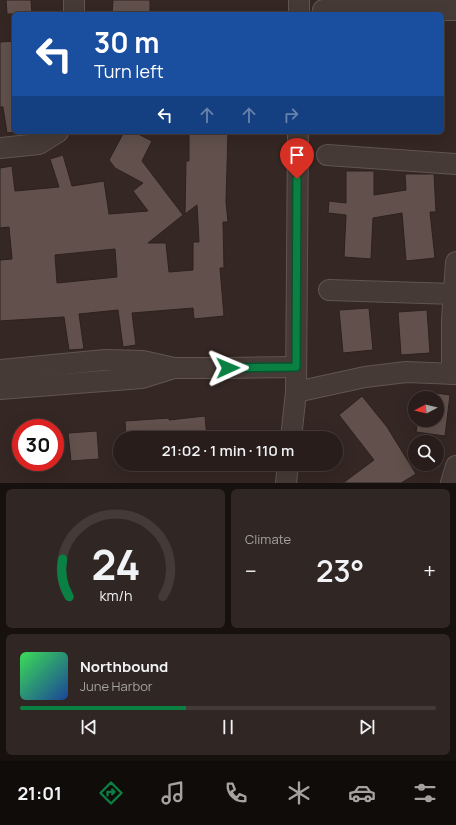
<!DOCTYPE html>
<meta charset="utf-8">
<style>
:root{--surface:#281d1a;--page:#302623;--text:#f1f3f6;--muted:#a5a2a2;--line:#443b39;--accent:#0b8043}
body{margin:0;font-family:Manrope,sans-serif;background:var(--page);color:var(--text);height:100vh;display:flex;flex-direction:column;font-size:15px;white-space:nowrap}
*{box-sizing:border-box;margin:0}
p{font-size:13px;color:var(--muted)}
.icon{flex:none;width:22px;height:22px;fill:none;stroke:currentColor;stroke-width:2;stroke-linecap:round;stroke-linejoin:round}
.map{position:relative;height:483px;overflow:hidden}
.side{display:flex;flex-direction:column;gap:6px;padding:6px;background:#16100e;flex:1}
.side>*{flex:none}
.top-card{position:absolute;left:12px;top:12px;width:432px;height:122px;border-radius:6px;box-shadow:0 4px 16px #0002,0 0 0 1px var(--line);background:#1a4fa0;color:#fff;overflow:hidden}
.needle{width:26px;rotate:263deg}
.controls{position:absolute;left:408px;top:391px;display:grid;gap:8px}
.controls a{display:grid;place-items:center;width:36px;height:36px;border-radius:50%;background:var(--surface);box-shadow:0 4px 16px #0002,0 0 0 1px var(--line);font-size:20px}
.speed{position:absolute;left:12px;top:419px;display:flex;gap:8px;font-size:20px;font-weight:700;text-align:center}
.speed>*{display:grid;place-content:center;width:52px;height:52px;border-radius:50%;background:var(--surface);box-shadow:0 4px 16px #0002,0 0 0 1px var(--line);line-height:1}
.speed .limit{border:6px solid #d22;background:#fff;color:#111}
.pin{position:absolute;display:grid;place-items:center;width:34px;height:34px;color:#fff;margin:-41px -17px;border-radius:50% 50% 50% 0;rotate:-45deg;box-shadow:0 0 4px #0007}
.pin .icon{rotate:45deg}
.me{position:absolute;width:44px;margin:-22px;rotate:89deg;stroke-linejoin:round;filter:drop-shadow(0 0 3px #0008)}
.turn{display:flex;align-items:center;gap:14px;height:84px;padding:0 16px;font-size:18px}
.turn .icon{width:52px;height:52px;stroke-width:2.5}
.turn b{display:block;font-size:28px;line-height:34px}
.lanes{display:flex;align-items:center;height:38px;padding:0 16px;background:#0003;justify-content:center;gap:20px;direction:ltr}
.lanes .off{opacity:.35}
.big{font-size:30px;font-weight:600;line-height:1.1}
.side .card{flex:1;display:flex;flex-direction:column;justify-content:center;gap:6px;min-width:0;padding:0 14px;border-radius:6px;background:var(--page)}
.side .dial{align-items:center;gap:0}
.dial svg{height:104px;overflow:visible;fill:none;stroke:var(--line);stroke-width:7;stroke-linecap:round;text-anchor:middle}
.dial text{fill:var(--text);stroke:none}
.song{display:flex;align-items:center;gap:12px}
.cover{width:48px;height:48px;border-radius:6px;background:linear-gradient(135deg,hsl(130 70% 55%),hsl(220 70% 35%))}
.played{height:4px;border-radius:2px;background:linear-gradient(90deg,var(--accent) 40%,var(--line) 40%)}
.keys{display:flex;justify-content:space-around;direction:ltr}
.heat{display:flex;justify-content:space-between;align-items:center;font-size:22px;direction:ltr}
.side .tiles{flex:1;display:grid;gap:6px;grid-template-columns:1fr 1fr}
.card:last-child{grid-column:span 2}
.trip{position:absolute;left:113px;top:431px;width:230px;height:40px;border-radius:20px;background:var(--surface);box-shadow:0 4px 16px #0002,0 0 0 1px var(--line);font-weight:600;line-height:40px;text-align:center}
.menu{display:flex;height:64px;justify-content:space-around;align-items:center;background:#100c0a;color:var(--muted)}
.menu .icon{width:28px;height:28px}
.menu .on{color:var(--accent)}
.menu b{font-size:18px;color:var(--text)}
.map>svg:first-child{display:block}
.building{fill:#61504c;stroke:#2d211e;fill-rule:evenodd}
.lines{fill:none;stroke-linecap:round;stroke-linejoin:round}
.minor-casing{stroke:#615551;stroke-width:22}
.minor{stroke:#463a36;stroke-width:20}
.route-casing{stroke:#07532c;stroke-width:10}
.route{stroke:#0b8043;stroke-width:7}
</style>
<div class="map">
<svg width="456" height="483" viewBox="0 0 456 483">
<rect width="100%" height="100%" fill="#352723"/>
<g class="building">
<path d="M6 0H31L32 14H7Z"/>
<path d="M113 0H150V14H112Z"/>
<path d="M14 41V132L7 133 3 107H0V42Z"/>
<path d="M124 132H134L152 141 142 161 183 215 148 243H166L169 272 193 270V242H199L197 205 185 214 186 161H189V132H228L226 202 228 222H223L224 268H220L224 316 194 319 193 308 132 313 136 345 123 347 118 310 79 314 84 349 69 350 64 317 0 321V260L12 259 9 227 0 228V168L12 166 15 191 59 187 50 159 63 155 72 186 104 181 109 214 148 211 133 191 143 183 115 168 109 160ZM115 249 117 277 57 283 55 255Z"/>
<path d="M346 171H374V195L406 190 405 174H434L436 212H430L435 258 406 261 402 213 373 218 371 259 344 257 346 215 328 213 329 201 346 203Z"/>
<path d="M369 308 373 350 343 353 339 310Z"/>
<path d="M427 310 430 353 401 355 398 312Z"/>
<path d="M421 391 450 395 445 436 416 432 418 420H437V398H420Z"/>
<path d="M362 396 387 427 416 474 401 483H343L374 460 339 415Z"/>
<path d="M205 416 207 438H126L125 421 169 418V420Z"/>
<path d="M97 431 99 459 71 461 68 433Z"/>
</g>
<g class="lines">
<g class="minor-casing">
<g id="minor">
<path d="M74 0V14"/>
<path d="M323 10H456"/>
<path d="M299 14V0"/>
<path d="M0 148 39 144 58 132"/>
<path d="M327 155 456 164"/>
<path d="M329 290 454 294"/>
<path d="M228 368 296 367"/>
<path d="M0 370 105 360 143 361 174 368H210"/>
<path d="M452 374V320L456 262"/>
<path d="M0 389 142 378 174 368"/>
<path d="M296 392 365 377 406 372 456 374"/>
<path d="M291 438 296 392 298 132"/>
<path d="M286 483 288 464"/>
<path d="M451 483 456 466"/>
</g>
</g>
<use href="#minor" class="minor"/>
</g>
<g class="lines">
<g class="route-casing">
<path id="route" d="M228 368 296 367 297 179"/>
</g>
<use href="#route" class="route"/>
</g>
</svg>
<div class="controls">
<a><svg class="needle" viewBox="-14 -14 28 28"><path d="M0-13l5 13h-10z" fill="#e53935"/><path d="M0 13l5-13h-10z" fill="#a5a2a2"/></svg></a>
<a><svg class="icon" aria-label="search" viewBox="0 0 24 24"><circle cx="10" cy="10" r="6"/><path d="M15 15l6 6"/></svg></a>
</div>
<div class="speed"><div class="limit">30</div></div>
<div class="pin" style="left:297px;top:179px;background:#d93025"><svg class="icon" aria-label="arrive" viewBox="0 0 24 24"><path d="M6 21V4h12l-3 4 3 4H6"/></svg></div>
<svg class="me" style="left:228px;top:368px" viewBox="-20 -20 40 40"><path d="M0-17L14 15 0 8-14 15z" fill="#0b8043" stroke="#fff" stroke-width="4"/></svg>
<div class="trip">21:02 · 1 min · 110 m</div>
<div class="top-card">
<div class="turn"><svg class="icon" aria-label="left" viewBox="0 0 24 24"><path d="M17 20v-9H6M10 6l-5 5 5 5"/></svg><div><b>30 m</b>Turn left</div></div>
<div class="lanes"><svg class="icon" aria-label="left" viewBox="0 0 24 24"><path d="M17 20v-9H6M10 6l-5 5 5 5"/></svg><svg class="icon off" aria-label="ahead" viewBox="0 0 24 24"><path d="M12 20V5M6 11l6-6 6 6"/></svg><svg class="icon off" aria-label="ahead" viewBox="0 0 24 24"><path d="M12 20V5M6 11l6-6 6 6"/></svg><svg class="icon off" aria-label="right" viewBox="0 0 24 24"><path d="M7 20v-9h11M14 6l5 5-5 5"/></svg></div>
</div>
</div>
<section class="side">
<div class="tiles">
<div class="card dial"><svg viewBox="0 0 100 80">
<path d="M14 69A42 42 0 1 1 86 69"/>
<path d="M14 69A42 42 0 0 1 9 40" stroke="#0b8043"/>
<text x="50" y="56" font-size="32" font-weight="700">24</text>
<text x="50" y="72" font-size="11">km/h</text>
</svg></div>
<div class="card"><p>Climate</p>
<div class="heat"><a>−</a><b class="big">23°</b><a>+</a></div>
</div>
<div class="card">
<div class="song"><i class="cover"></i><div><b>Northbound</b><p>June Harbor</p></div></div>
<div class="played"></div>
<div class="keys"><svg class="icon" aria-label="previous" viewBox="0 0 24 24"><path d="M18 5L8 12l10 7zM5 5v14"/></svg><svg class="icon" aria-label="pause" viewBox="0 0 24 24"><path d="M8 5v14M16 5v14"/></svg><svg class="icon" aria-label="next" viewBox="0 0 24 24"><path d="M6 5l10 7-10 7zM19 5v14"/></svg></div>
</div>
</div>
</section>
<nav class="menu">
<b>21:01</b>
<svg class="icon on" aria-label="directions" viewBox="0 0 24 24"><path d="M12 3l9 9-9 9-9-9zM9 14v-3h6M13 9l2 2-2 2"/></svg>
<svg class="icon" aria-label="music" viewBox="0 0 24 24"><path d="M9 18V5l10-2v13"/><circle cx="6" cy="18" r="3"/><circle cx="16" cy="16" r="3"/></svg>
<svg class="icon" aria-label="phone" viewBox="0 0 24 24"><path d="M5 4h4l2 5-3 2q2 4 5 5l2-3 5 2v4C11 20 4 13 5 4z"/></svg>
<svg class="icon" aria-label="climate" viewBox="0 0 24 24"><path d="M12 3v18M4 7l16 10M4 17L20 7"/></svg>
<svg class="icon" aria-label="car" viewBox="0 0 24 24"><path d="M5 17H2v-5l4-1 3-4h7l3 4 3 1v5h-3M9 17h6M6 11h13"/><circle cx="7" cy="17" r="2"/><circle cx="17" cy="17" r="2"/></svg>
<svg class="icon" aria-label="filters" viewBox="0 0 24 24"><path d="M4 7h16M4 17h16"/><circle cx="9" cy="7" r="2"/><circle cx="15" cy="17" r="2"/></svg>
</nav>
